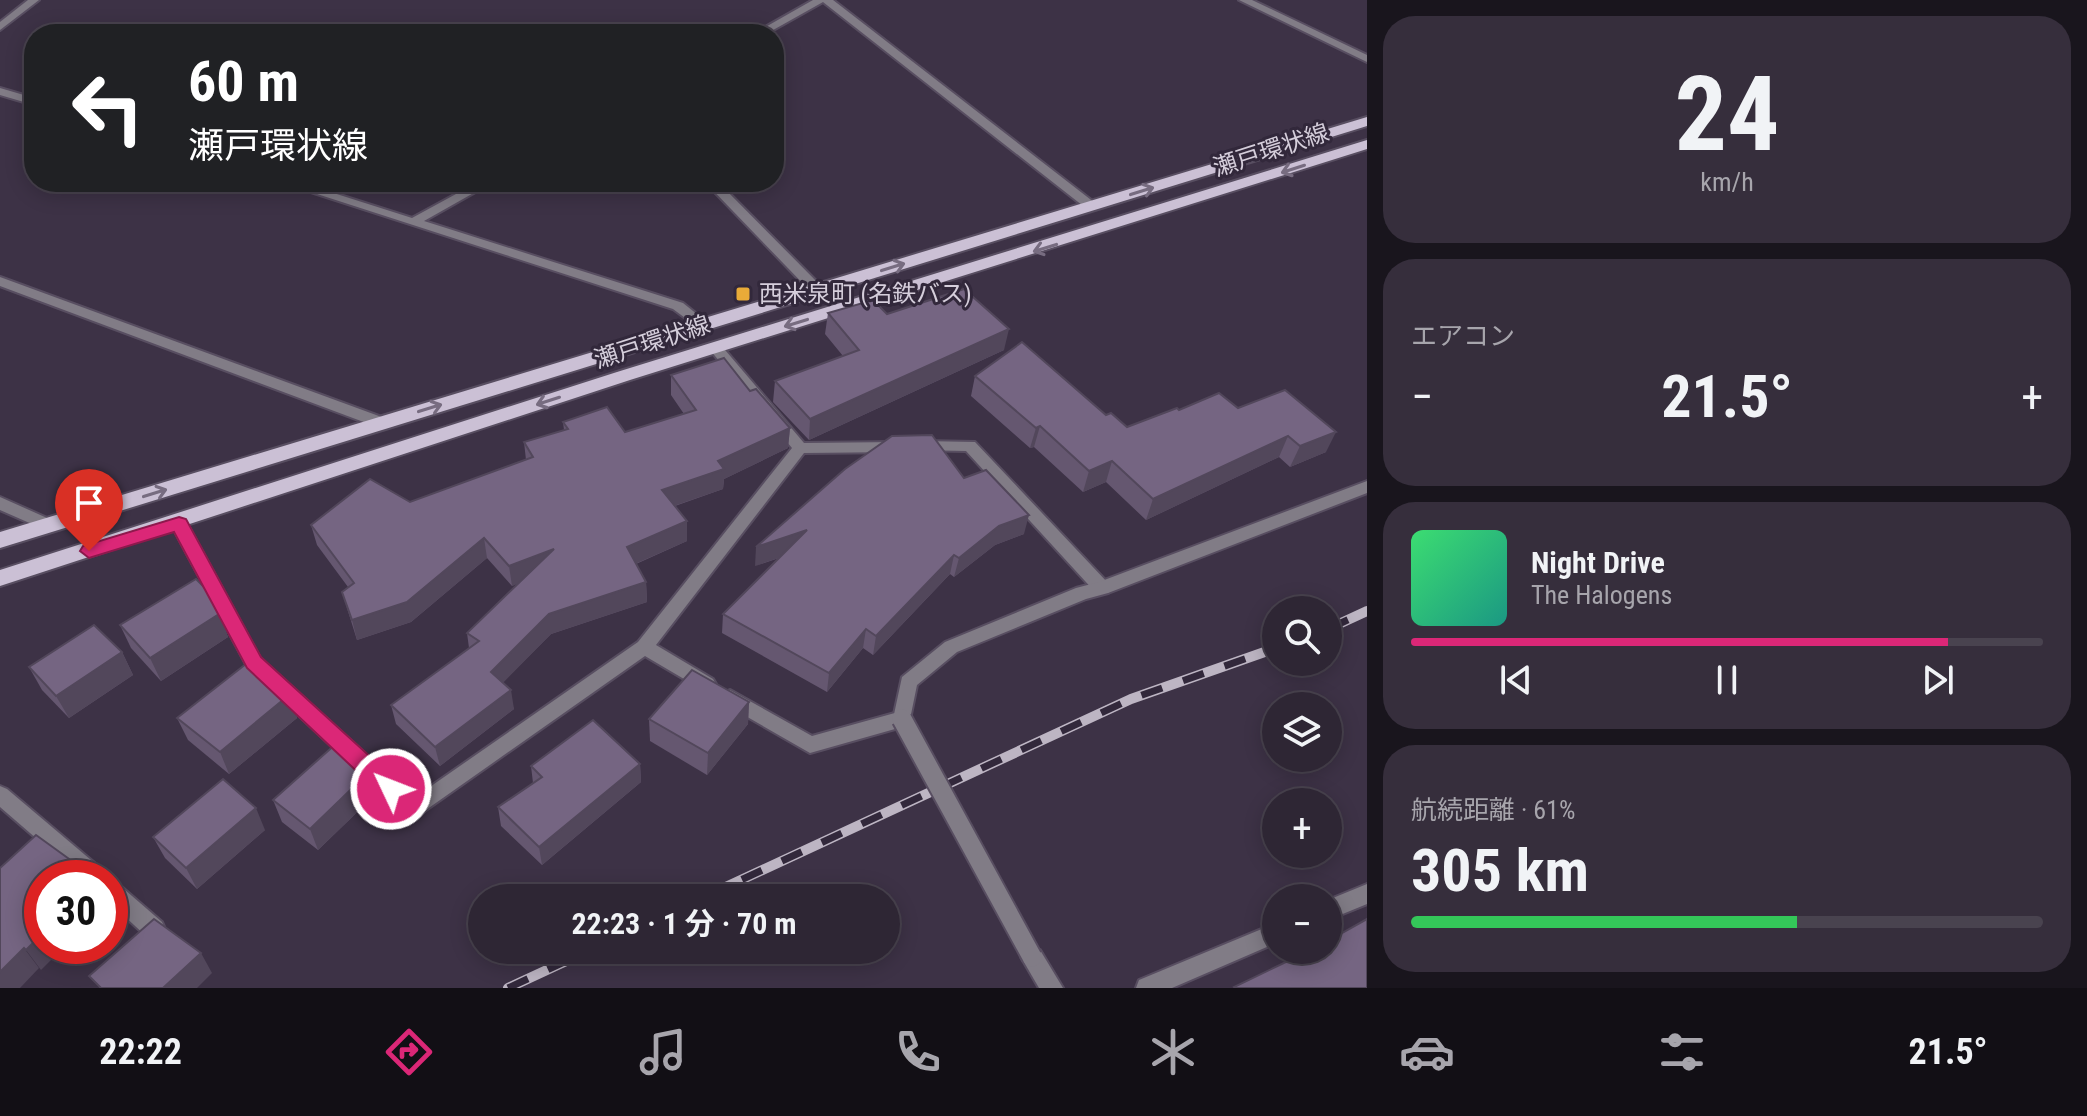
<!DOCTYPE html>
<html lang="ja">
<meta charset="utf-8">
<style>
:root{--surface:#2e2634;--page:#362e3c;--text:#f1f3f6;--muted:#a7a5ac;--line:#49434f;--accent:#db2777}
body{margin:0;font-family:"Roboto Condensed","Noto Sans JP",sans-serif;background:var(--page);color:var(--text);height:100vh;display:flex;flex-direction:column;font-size:30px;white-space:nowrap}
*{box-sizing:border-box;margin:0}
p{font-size:26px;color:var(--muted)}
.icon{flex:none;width:44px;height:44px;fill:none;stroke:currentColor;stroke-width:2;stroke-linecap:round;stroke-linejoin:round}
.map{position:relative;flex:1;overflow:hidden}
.side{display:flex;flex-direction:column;gap:16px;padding:16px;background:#19151d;width:720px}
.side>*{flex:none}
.banner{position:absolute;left:24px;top:24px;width:760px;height:168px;border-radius:32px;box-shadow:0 4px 20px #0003,0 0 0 2px var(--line);background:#202124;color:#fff;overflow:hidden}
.buttons{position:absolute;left:1262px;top:596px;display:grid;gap:16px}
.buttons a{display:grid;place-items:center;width:80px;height:80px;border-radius:50%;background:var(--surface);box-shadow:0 4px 20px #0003,0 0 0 2px var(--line);font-size:40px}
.speed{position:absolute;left:24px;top:860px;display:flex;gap:16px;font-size:40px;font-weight:700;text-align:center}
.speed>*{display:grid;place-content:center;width:104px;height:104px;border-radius:50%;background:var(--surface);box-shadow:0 4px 20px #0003,0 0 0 2px var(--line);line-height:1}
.speed .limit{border:12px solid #d22;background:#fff;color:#111}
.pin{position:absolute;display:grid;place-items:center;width:68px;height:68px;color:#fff;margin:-82px -34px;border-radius:50% 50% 50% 0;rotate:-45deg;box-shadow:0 0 8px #0007}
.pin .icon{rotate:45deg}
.me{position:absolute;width:88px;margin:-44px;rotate:313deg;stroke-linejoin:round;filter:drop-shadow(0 0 6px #0008)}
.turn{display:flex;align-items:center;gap:28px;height:168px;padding:0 32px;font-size:36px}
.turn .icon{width:104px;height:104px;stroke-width:2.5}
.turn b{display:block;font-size:56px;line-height:68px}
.big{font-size:60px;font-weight:700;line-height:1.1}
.side .tile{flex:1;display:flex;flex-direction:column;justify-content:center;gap:12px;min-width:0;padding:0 28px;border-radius:32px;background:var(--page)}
.side .dial{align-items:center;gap:0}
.dial b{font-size:104px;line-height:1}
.song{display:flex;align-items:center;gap:24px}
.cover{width:96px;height:96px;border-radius:12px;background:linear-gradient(135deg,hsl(140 70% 55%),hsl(170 70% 35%))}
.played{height:8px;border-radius:4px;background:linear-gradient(90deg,var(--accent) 85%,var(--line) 85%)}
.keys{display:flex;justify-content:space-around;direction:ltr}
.heat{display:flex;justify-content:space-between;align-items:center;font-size:44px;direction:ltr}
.charge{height:12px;border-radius:6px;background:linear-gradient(90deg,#34c759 61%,var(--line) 0)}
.trip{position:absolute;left:468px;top:884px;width:432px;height:80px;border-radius:40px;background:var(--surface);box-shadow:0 4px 20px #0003,0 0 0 2px var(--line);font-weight:700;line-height:80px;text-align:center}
.menu{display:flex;height:128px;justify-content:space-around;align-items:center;background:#120f15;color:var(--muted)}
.menu .icon{width:56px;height:56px}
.menu .selected{color:var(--accent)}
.menu b{font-size:36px;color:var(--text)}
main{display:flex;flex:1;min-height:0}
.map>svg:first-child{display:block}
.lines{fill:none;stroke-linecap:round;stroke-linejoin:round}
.minor-casing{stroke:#584e61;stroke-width:4}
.tertiary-casing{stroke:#584e61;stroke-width:4}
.primary-casing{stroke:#584e61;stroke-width:4}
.minor{fill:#817c86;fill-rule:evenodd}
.tertiary{fill:#817c86;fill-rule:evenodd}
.primary{fill:#cbc0d5;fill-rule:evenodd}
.rail-casing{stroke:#bdb5c3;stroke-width:10}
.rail{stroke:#32283b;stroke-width:7;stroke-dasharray:22;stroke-linecap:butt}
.tertiary-bridge-casing{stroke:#584e61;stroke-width:23;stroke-linecap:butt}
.tertiary-bridge{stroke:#817c86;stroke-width:19}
.wall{fill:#655770}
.shaded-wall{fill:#52475b}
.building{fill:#756582;stroke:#52475b;stroke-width:2}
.oneway{stroke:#776c80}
.route{fill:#db2777;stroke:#8e194d;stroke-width:2}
.poi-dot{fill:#e9ab38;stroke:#32283b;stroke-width:3}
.labels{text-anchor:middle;stroke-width:6;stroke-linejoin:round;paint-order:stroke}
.street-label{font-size:24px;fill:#d5cedb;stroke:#32283b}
.poi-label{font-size:24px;fill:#d5cedb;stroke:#32283b;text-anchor:start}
</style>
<main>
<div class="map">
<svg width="1367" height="988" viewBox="0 0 1367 988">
<rect width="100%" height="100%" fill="#3d3246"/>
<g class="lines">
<g class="minor-casing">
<g id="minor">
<path d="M28 0H39L0 30V22Z"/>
<path d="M813 0H833L1095 203V209H1087L823 2 766 34H753Z"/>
<path d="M0 88 34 98V105L0 95Z"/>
<path d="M280 182H299L412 218 478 182H493L424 221 683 303 708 323 706 326H696L673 309Z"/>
<path d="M705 182H718L822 287V293H812Z"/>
<path d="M0 277 387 419 390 423 382 428 377 427 0 286Z"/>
<path d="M715 343 720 344 804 443 899 442 907 447 899 452 804 453 656 645 713 679 716 684 713 689 707 691 701 689 645 656 413 819 406 816 248 668 171 524 173 520H185L260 658 414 798 638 642 792 448 710 350 708 347 710 344Z"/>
<path d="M922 441 975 442 1108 583 1111 588 1108 593H1096L966 451 917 450 914 446Z"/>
<path d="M0 497 56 522 58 526 50 532 0 510Z"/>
<path d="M730 690 812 736 902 711 909 714 911 719 909 724 902 727 810 753 723 703 721 698 723 693Z"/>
<path d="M0 786 7 789 104 871 107 878H82L0 807Z"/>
<path d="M110 880 117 883 162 922 165 929 162 936 154 939 146 936 110 903Z"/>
<path d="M1367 884V904L1328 920V900Z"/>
<path d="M1276 923V943L1172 988H1136L1139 980Z"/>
</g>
</g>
<g class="tertiary-casing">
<g id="tertiary">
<path d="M1239 0H1252L1367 55V62Z"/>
<path d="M1367 481V493L1108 593 1086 599 957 652 917 685 909 724 902 727 895 724 893 719 902 677 945 642 1076 588 1099 582Z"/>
<path d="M1032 947 1040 950 1063 988H1039L1021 957 1024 950Z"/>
</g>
</g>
<g class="primary-casing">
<g id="primary">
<path d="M1367 117V126L0 548V532Z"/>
<path d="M1367 140V149L630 380 0 586V570L617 372Z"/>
</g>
</g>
<use href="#minor" class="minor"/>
<use href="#tertiary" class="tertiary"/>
<use href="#primary" class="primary"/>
<g class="rail-casing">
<g id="rail">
<path d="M1328 629 1367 611"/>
<path d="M702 898 1131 699 1276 648"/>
<path d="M508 988 590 950"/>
</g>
</g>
<use href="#rail" class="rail"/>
<g class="tertiary-bridge-casing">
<path id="tertiary-bridge" d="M902 719 1032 957"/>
</g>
<use href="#tertiary-bridge" class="tertiary-bridge"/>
</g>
<g class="wall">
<path d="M828 313 887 314 1004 350 809 440 773 402 775 381 843 356 825 334Z"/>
<path d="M671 375 750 391 790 428 788 448 724 479 723 489 675 506 687 541 636 564 646 582 647 602 551 634 503 682 514 709 440 766 396 724 391 705 469 648 467 633 518 583 512 586 487 558 411 622 357 640 342 592 348 587 317 545 311 525 410 502 526 460 524 442 564 430 563 422 625 432 684 414 671 395Z"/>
<path d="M975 376 1106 415 1127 427 1179 410 1238 408 1326 452 1290 467 1279 457 1146 520 1106 482 1083 492 1034 447 1030 448 971 396Z"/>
<path d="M964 478 1024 534 995 545 954 577 950 574 873 655 863 648 827 692 722 633 723 614 779 558 755 566Z"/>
<path d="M219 614 228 637 161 681 131 648 120 625Z"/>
<path d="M122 652 133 675 69 718 42 690 29 667Z"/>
<path d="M289 695 297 718 229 774 188 740 177 718Z"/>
<path d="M749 702 748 724 707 775 650 741 649 719Z"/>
<path d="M640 764 641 782 542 865 501 826 498 807 533 783 531 766Z"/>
<path d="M370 771 377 793 318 850 282 822 273 800Z"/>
<path d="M265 830 197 889 165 858 153 837Z"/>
</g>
<g class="shaded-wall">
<path d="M1009 329 1004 350 809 440 810 419Z"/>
<path d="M1040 426 1034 447 1030 448 1036 428Z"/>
<path d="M790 428 788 448 724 479 723 489 662 510V490L718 461Z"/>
<path d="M1336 432 1326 452 1290 467 1300 446Z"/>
<path d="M1288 436 1279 457 1146 520 1153 499Z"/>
<path d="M1112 461 1106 482 1083 492 1089 471Z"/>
<path d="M1029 515 1024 534 995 545 954 577 959 558 999 526Z"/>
<path d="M687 521V541L628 567 627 547Z"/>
<path d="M807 530 805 549 755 566 756 547Z"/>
<path d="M484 538 487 558 411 622 357 640 352 620Z"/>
<path d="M554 549 556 569 512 586 509 566Z"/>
<path d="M954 555 950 574 873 655 876 636Z"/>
<path d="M646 582 647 602 551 634 494 692 491 672 549 614Z"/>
<path d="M219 614 228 637 161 681 150 658Z"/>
<path d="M866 629 863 648 827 692 829 673Z"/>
<path d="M122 652 133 675 69 718 56 696Z"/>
<path d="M511 690 514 709 440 766 435 747Z"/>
<path d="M289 695 297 718 229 774 220 752Z"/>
<path d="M749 702 748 724 707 775 708 753Z"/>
<path d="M640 764 641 782 542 865 539 847Z"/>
<path d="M370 771 377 793 318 850 310 829Z"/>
<path d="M256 808 265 830 197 889 186 868Z"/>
<path d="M42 934V946H65L41 970 26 950Z"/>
<path d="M24 948 39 968 20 988H0V972Z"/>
<path d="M201 953 212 973 197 988H163Z"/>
</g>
<g class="building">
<path d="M964 289 1009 329 810 419 775 381 859 350 828 313 873 300 887 314Z"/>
<path d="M1022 342 1106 415 1111 413 1127 427 1177 408 1179 410 1219 393 1238 408 1285 390 1336 432 1300 446 1288 436 1153 499 1112 461 1089 471 1040 426 1036 428 975 376Z"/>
<path d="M724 358 750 391 756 389 790 428 718 461 724 469 662 490 687 521 627 547 646 582 549 614 491 672 511 690 435 747 391 705 479 641 467 633 554 549 509 566 484 538 407 602 352 620 342 592 354 583 311 525 370 479 410 502 533 457 524 442 568 429 563 422 607 407 625 432 696 410 671 375Z"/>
<path d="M932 435 964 478 986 470 1029 515 999 526 959 558 954 555 876 636 866 629 829 673 723 614 807 530 756 547 845 469 892 436Z"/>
<path d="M196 579 205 588 219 614 150 658 120 625Z"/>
<path d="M94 625 122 652 56 696 29 667Z"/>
<path d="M251 660 289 695 220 752 177 718Z"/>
<path d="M692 670 749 702 708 753 649 719Z"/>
<path d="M593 720 640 764 539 847 498 807 542 777 531 766Z"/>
<path d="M338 742 370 771 310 829 273 800Z"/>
<path d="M223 779 256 808 186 868 153 837Z"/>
<path d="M36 835 94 877V878H42V934L26 950 24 948 0 972V868Z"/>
<path d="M154 919 201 953 163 988H101L89 976Z"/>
<path d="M1367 919V988H1235L1234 987 1311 950H1328V941Z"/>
</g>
<defs><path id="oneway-shaft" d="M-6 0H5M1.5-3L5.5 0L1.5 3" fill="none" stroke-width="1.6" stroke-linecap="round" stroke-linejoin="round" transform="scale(2)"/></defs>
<g class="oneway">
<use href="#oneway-shaft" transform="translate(1293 169) rotate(162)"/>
<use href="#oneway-shaft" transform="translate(1142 191) rotate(-17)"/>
<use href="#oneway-shaft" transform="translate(1045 248) rotate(163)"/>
<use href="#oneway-shaft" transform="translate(893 267) rotate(-17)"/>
<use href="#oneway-shaft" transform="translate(796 323) rotate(163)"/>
<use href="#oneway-shaft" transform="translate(548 401) rotate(162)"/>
<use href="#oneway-shaft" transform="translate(430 408) rotate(-17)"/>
<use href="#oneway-shaft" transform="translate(155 493) rotate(-17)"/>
</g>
<path class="route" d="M179 517 186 519 261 657 398 782 402 789 398 796 391 799 383 796 247 668 174 532 89 558 80 551 83 546Z"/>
<rect class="poi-dot" x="735" y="286" width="16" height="16" rx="4"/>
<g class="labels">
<g class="street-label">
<text transform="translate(1271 150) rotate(-18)" y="8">瀬戸環状線</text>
<text transform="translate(652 342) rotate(-18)" y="8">瀬戸環状線</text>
</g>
<g class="poi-label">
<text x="759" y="302">西米泉町 (名鉄バス)</text>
</g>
</g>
</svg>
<div class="buttons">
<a><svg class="icon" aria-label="search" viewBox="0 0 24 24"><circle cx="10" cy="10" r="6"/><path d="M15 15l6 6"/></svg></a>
<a><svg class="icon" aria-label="layers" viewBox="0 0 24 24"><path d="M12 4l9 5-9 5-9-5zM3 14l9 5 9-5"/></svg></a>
<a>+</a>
<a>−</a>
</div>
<div class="speed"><div class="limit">30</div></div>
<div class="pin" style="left:89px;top:551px;background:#d93025"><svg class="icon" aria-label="arrive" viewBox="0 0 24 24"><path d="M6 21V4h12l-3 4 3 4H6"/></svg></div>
<svg class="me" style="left:391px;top:789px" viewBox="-20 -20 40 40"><circle r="17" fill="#db2777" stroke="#fff" stroke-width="3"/><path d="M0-11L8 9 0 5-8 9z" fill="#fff"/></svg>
<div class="trip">22:23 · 1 分 · 70 m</div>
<div class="banner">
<div class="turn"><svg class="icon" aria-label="left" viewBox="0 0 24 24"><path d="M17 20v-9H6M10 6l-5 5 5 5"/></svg><div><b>60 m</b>瀬戸環状線</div></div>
</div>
</div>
<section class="side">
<div class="tile dial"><b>24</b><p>km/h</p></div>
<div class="tile"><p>エアコン</p>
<div class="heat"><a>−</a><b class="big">21.5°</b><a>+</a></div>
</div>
<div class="tile">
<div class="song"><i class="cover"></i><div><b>Night Drive</b><p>The Halogens</p></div></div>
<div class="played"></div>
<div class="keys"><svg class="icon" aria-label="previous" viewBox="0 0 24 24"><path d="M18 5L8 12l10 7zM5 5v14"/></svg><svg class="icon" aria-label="pause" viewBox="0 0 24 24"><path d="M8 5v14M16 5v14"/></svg><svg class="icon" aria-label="next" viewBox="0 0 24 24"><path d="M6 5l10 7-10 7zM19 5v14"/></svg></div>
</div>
<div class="tile"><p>航続距離 · 61%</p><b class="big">305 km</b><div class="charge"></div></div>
</section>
</main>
<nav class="menu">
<b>22:22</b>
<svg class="icon selected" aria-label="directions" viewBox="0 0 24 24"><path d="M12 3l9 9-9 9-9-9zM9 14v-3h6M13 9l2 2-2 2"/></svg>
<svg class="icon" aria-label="music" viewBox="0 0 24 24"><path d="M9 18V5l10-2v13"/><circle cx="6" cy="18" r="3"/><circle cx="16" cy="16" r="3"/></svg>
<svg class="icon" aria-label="phone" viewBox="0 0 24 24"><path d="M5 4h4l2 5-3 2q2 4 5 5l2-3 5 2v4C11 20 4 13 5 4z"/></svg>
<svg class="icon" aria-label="climate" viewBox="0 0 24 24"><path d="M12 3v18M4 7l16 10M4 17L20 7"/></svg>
<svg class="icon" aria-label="car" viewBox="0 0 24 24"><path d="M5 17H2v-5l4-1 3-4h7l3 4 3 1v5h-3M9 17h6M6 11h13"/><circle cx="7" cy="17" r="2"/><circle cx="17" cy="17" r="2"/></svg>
<svg class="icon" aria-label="filters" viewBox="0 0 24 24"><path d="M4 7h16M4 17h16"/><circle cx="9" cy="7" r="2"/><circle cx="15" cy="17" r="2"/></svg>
<b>21.5°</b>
</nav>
